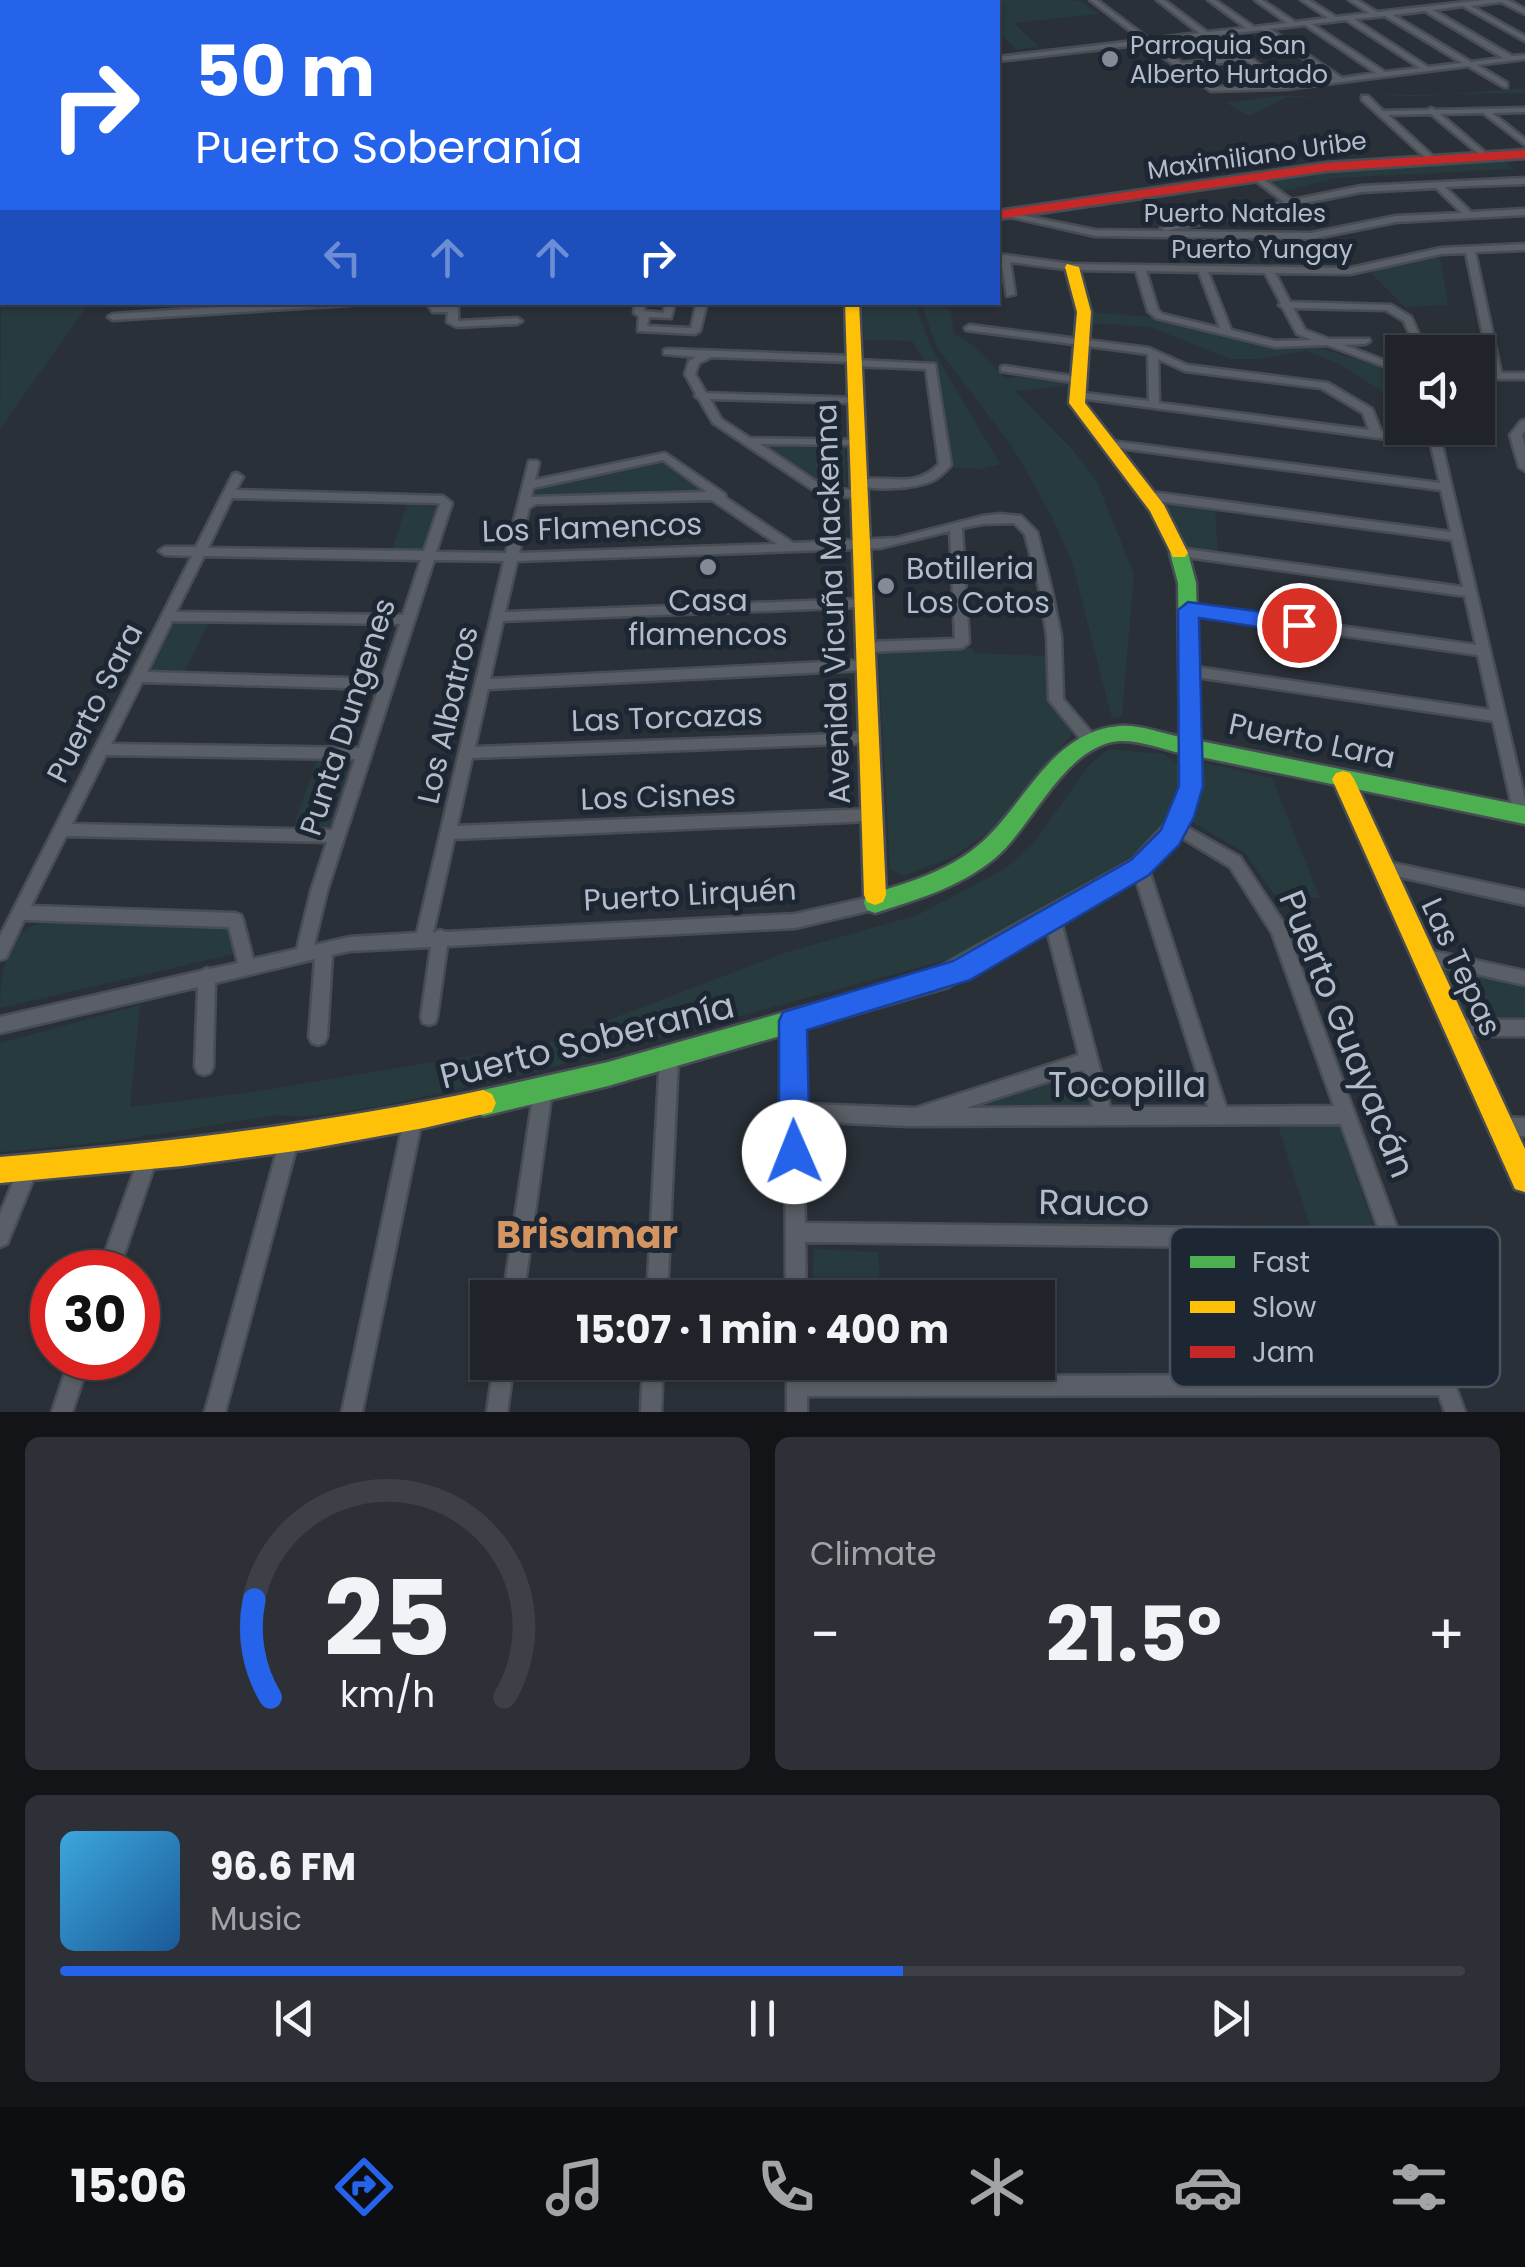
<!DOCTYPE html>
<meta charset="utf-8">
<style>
:root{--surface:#20242a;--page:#2d3036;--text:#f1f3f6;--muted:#a2a4a8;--line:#3d4147;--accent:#2563eb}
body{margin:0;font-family:Poppins,sans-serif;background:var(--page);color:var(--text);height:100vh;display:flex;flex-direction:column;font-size:38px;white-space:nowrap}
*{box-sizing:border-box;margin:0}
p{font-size:32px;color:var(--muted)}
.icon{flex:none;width:55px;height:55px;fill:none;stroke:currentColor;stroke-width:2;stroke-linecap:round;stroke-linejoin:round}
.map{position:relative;height:1412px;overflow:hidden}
.panel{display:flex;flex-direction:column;gap:25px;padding:25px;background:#121417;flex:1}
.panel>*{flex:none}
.hud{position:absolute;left:0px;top:0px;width:1000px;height:305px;box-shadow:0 2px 8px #0004,0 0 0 2px var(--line);background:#2563eb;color:#fff;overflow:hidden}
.fabs{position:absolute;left:1385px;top:335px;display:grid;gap:20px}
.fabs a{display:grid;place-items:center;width:110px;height:110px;border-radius:0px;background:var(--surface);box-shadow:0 2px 8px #0004,0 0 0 2px var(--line);font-size:50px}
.speed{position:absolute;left:30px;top:1250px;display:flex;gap:20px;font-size:50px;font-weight:700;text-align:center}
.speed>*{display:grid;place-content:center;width:130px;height:130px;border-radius:50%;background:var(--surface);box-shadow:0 2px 8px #0004,0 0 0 2px var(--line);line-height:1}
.speed .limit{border:15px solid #d22;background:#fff;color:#111}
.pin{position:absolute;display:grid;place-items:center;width:85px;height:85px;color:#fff;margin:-42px;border:5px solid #fff;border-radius:50%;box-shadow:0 2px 10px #0007}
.me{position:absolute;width:110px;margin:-55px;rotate:359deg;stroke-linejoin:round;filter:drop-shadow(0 0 8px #0008)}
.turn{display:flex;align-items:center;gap:35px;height:210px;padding:0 30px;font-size:45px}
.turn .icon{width:130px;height:130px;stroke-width:2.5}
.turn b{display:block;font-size:70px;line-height:85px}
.lanes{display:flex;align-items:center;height:95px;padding:0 30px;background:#0003;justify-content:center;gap:50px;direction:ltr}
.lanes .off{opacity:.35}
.big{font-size:75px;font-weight:700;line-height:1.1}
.panel .card{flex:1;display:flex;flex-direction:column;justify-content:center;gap:15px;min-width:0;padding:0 35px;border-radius:15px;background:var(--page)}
.panel .dial{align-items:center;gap:0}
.dial svg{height:260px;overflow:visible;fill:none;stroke:var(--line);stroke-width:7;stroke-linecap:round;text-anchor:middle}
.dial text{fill:var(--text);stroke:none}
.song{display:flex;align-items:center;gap:30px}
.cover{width:120px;height:120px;border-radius:15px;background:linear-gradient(135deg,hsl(200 70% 55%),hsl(210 70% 35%))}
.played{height:10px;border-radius:5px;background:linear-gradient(90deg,var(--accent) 60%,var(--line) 60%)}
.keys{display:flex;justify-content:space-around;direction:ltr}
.heat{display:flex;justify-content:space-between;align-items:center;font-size:55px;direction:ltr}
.panel .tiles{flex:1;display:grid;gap:25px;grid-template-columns:1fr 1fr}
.card:last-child{grid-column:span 2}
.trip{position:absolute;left:470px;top:1280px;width:585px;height:100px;border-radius:0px;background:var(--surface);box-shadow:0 2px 8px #0004,0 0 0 2px var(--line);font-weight:700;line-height:100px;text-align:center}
.menu{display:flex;height:160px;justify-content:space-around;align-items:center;background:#0d0e11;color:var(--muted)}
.menu .icon{width:70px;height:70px}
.menu .current{color:var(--accent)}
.menu b{font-size:45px;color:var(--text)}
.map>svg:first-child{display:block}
.green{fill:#273a3e}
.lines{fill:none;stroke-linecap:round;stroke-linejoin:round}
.stream{stroke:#19273c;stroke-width:2.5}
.street-casing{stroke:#484c55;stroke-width:5}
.fast-casing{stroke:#484c55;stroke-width:5}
.slow-casing{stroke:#484c55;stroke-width:5}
.jam-casing{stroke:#484c55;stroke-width:5}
.street{fill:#5a5e66;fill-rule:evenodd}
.fast{fill:#4caf50;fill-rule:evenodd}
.slow{fill:#ffc107;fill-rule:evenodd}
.jam{fill:#c62828;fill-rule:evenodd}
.shaded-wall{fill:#373c44}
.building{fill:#535861;stroke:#626872;stroke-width:2.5}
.route{fill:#2563eb;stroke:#184099;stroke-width:2.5}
.poi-dot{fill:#848b96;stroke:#1d2633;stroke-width:4}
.labels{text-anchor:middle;stroke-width:10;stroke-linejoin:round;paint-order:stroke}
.far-poi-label{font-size:25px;fill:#b4bcc9;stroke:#1d2633;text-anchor:start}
.far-street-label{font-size:25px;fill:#b4bcc9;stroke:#1d2633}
.street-label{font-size:30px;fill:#b4bcc9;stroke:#1d2633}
.poi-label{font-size:30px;fill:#b4bcc9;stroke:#1d2633;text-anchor:start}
.near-street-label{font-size:35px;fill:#b4bcc9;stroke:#1d2633}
.near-neighbourhood-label{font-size:38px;font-weight:bold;fill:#d59563;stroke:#1d2633}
.key{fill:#1d2633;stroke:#4a5360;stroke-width:2.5}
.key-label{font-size:28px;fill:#b4bcc9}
</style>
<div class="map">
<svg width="1525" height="1412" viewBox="0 0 1525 1412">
<rect width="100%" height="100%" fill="#2a3038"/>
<g class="green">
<path d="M875 0H1071L1081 1 1098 14 1014 23 1039 47 1017 50 998 32V2H872Z"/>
<path d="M1525 88V93L1287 97 1250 116 1226 103 1275 96H1427Z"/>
<path d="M1500 157 1514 169 1336 178 1280 192 1267 182 1326 170Z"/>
<path d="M2 208V302L89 303 0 429Z"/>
<path d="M1440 255 1448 305 1405 307 1370 272Z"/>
<path d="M862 303H915L931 347 1000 464 982 469 954 468 935 366 926 363 912 341 864 340Z"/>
<path d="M921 303H942L951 312 954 334 970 343 1006 379 1026 374 1067 381 1066 386 1015 391 1073 450 1097 482 1134 574 1122 716 1112 718 1072 562 1052 517 1012 446 937 348Z"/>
<path d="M1093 312 1160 318 1279 346H1314L1402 374V404L1338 363 1305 351 1260 359H1230L1150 327 1092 323Z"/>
<path d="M759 444 845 445 846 484 839 490 827 488Z"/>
<path d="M660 460 706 491 531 495 536 487Z"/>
<path d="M1161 500 1215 508 1218 556 1187 549Z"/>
<path d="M407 503 439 508 426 549 391 553Z"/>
<path d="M178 620H210L183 676 153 675C148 660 163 629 178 620Z"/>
<path d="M878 648H972L974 653 1050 656 1053 704 1072 734 992 830 953 857 903 876 890 869Z"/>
<path d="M1109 749 1164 754 1181 766 1170 818 1143 850 950 959 534 1072 382 1106 303 1117 278 1115 106 1142 0 1152V1043L140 1005 130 1107 254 1092 548 1043 784 953 918 915 1006 868 1033 844 1090 764Z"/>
<path d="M318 758 354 759 330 829 293 828Z"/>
<path d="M1205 763 1272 778 1320 898H1289L1280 903 1245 853 1195 824 1190 814Z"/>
<path d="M39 923H223L231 928 239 953 0 1008C0 978 5 933 39 923Z"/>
<path d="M1439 966 1525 983V1022L1465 1021Z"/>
<path d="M1081 1070 1092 1102 1088 1108 945 1111Z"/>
<path d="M1337 1121 1375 1230 1312 1232 1277 1123Z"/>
<path d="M814 1249 878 1252 881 1297H812Z"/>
</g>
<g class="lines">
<path class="stream" d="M917 2 923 0"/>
<g class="street-casing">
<g id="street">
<path d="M72 0H79L81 2H74Z"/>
<path d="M89 0H96L94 2H87Z"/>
<path d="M631 0H637V1L632 2Z"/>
<path d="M687 0H693L694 2H688Z"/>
<path d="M1090 0H1097L1149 39 1199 33 1157 0H1164L1207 32 1246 28 1208 0H1215L1254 27 1287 23 1255 0H1262L1295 22 1328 18 1301 0H1309L1336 17 1369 13 1349 0H1357L1377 12 1484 0H1508L1525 9V14L1501 2 1471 6 1525 36V41L1463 6 1433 10 1512 56 1525 55V59L1477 65 1507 83V87H1504L1468 66 1286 89 1211 91 1179 68H1174V65L1146 44 998 61V57L1142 40ZM1425 11 1503 58 1471 62 1393 15ZM1385 16 1462 63 1428 67 1354 19ZM1346 20 1420 68 1385 72 1312 24ZM1305 25 1376 73 1342 78 1270 29ZM1262 30 1334 79 1287 85 1220 35ZM1212 36 1240 57 1182 63 1154 43ZM1245 60 1277 85 1213 87 1187 67Z"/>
<path d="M1362 96H1368L1383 111 1427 110 1431 108 1435 110 1525 108V112L1492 113 1525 139V145L1483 113 1440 114 1487 154 1488 156 1484 158 1431 114 1388 115 1436 159 1429 161 1362 100Z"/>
<path d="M1259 176 1292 200 1361 186 1525 178V184L1445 187 1471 212 1525 209V215L1396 222 1311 239 1095 236 1002 215 1006 212 1095 230 1311 233 1396 216 1462 213 1436 188 1361 192 1165 231 1161 228 1284 202 1256 181V177Z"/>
<path d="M1525 244V250L1475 252 1501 373H1525V379H1478V373H1491L1466 253 1441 254 1350 274 1275 273 1290 302 1391 305 1411 317 1427 352H1417L1404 321 1386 310 1293 308 1305 330 1329 339H1369L1370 341 1365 344 1344 345 1402 367V373L1327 345 1275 347 1156 318 1148 311 1136 271 1072 270 1010 262 1015 294 1007 296 1001 261H998V255H1005L1072 264 1350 268 1441 248ZM1146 271 1199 272 1220 328 1162 314 1158 310ZM1208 272 1265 273 1281 303 1279 305 1283 308 1297 334 1312 340 1275 341 1231 330Z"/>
<path d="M296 302H355L350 305 113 320 108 317 113 314Z"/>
<path d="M426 302H436L439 307 448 306V302H458V321L517 318 522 321 517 324 457 327 447 322 448 312H433Z"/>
<path d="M635 302H645L644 311 664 313 665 302H675L671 318 649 317 647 326 691 328 697 302H707L700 331 695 334 638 331 639 316 634 313Z"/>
<path d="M970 325 1149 348 1187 365 1328 383 1372 409 1381 431 1430 438 1428 428H1438L1525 800V820L1516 819 1514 815 1493 721 1189 676 1182 671 1189 666 1490 710 1478 655 1188 613 1182 609 1188 605 1476 645 1465 596 1179 556 1173 552 1179 548 1463 587 1452 540 1151 500 1145 496 1151 492 1451 532 1441 490 1111 447 1105 444 1111 441 1440 483 1431 445 1072 397V393L1076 392 1149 401 1148 354 966 330 965 328ZM1158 359 1185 371 1321 388 1363 413 1369 430 1159 403Z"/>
<path d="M668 349 854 356 858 357V360L935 364 951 465C945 472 940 477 932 481 914 489 870 492 853 483 879 470 912 493 939 464L926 369 854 366 850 365V362L712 357 699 363 695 374 706 393 860 398V402L856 403 710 399 721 419 750 438 861 440 863 442 857 445 760 444 826 488 863 491 865 494 859 498 819 494 713 423 699 399 695 396 696 394 685 374 689 361 696 357 664 354V350Z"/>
<path d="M1005 366 1078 377 1083 380 1078 383 1001 371V367Z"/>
<path d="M1525 420V431L1522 435 1525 447V471L1519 467 1510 435 1521 421Z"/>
<path d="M665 453 725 494 726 498 793 543 897 538 983 516 1000 514 1021 516 1037 532 1051 587 1061 636 1063 699 1092 733 1094 737 1092 741H1082L1049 700 1047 636 1039 587 1025 534 1014 523 983 524 962 528 969 643 962 648 865 652 858 647 865 642 955 639 950 531 880 548 517 561 505 612 863 599 869 603 863 607 503 621 490 679 866 660 873 665 866 670 488 689 475 747 868 733 873 734 875 738 873 742 868 743 472 758 457 826 871 809 876 811 878 815 876 819 871 821 454 839 433 933 440 930 446 932 795 914 875 896 881 898 883 903 881 908 795 928 447 946 437 1017 435 1023 429 1025 423 1023 421 1017 431 947 350 951 332 955 327 1037 324 1043 318 1045 312 1043 309 1037 315 959 215 983 213 1067 210 1073 204 1075 198 1073 195 1067 198 987 0 1033V1017L201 971 207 968 210 969 238 963 229 927 24 920 6 958 0 960V936L192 556 165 555 159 551 165 547H196L233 474 237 473 243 477 236 490 443 496 452 503 436 552 506 553 529 461H537L539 463 535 480ZM663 460 707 492 531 497 533 488ZM232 498 437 503 440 504 424 551 208 548ZM712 500 777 544 519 553 529 508 536 504ZM204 556 421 560 403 615 176 612ZM434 560 504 561 417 933 350 937 314 945 327 891ZM172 621 400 624 382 679 147 672ZM142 682 378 689 359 748 111 744ZM106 755 355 759 332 830 72 824ZM66 836 327 842 311 891 297 949 253 959 243 920 241 915 235 913 31 906Z"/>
<path d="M1176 821 1240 857 1285 925 1465 1412H1445L1439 1395 807 1396V1412H787V1362H807V1376L1431 1375 1386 1249 805 1242 806 1298H786L785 1021 787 1015 793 1013 799 1015 801 1021 803 1104 916 1108 1079 1055 1044 918 1046 913 1052 911 1058 913 1060 918 1110 1107H1208L1132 867 1135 862 1140 861 1145 862 1148 867 1226 1107 1334 1106 1272 933 1230 867 1171 831 1169 827 1171 823ZM1083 1070 1093 1107 966 1108ZM803 1121 908 1126 1341 1124 1379 1230 805 1223Z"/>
<path d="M1383 861 1525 891V905L1383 873 1378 872 1375 867 1378 862Z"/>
<path d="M1424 949 1525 971V985L1418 961 1416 956 1418 951Z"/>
<path d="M1456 1020H1525V1036H1456L1450 1034 1448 1028 1450 1022Z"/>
<path d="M669 1049 675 1051 678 1057 667 1298H647L660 1057 663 1051Z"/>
<path d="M543 1081 549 1084 552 1090 523 1298H503L534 1090 537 1084Z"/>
<path d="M413 1110 419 1113 422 1119 362 1412H342L404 1119 407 1113Z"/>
<path d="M1501 1117 1525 1118V1136L1501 1135 1495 1132 1492 1126 1495 1120Z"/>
<path d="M290 1128 296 1131 299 1137 225 1412H205L281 1137 284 1131Z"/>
<path d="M148 1149 154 1152 157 1158 118 1272H98L139 1158 142 1152Z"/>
<path d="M28 1161 35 1163 37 1170 7 1244 0 1247V1214L21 1163Z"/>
<path d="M70 1358H90L72 1412H52Z"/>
<path d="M494 1362H514L507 1412H487Z"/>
<path d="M643 1362H663L661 1412H641Z"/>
</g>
</g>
<g class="fast-casing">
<g id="fast">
<path d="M844 0H854L855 2H845Z"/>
<rect x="0" y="25" width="2" height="6"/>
<path d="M2 184V194L0 195V185Z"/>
<path d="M1179 547 1188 553 1196 583 1200 741 1525 806V824L1201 757 1202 786 1187 827 1148 874 948 987 608 1086 483 1116 474 1112 470 1103 474 1094 483 1090 608 1062 934 970 1132 860 1167 822 1180 786V753C1162 749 1138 740 1120 741 1064 745 1033 827 994 859 960 887 916 900 875 913L867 910 864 903 867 888 875 885 884 890C918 880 954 867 981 843 1026 803 1051 732 1119 726 1138 724 1161 733 1180 737L1178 583 1170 553Z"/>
</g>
</g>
<g class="slow-casing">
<g id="slow">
<path d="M543 0H553L554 2H544Z"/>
<path d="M2 160V170L0 171V161Z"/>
<path d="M1067 264 1079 267 1091 312 1085 403 1164 505 1188 553 1185 557H1173L1150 511 1069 403 1077 312 1065 267Z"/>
<path d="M845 302H859L886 895 883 902 875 905 867 902 864 895Z"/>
<path d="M1343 771 1350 773 1354 779 1525 1149V1192L1515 1189 1332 779 1336 773Z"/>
<path d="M483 1090 492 1094 496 1103 492 1112 424 1128 303 1150 182 1166 0 1183V1157C162 1143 323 1124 483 1090Z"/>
</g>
</g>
<g class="jam-casing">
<path id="jam" d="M1525 150V158L1326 171 998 219V211L1326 163Z"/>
</g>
<use href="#street" class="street"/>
<use href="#fast" class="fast"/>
<use href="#slow" class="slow"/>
<use href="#jam" class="jam"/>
</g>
<rect class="shaded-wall" x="708" y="0" width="76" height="2"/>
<path class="building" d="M575 0H601L602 2H576Z"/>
<path class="route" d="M1188 602 1299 617 1310 625 1299 633 1199 618 1203 786 1194 817 1179 845 1149 875 970 980 807 1030 810 1152 805 1163 794 1167 784 1163 779 1152V1021L783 1012 953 961 1131 860 1161 830 1179 786 1178 610Z"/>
<g class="poi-dot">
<circle cx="1110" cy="59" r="10"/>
<circle cx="708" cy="567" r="10"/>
<circle cx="886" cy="586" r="10"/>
</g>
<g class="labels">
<g class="far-poi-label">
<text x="1130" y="54">Parroquia San<tspan x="1130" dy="29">Alberto Hurtado</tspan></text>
</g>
<g class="far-street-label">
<text transform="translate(1257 155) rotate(-8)" y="9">Maximiliano Uribe</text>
<text x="1235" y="222">Puerto Natales</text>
<text x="1262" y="258">Puerto Yungay</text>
</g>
<g class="street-label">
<text transform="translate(592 528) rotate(-2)" y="10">Los Flamencos</text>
<text transform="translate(833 604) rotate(-92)" y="10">Avenida Vicuña Mackenna</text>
<text transform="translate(95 703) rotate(-63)" y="10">Puerto Sara</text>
<text transform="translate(448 715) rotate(-77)" y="10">Los Albatros</text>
<text transform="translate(348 717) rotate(-72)" y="10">Punta Dungenes</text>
<text transform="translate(667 718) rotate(-2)" y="10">Las Torcazas</text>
<text transform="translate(1312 741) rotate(12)" y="10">Puerto Lara</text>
<text transform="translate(658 797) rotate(-2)" y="10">Los Cisnes</text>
<text transform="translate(690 895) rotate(-3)" y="10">Puerto Lirquén</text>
<text transform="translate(1461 967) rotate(65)" y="10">Las Tepas</text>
</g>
<g class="poi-label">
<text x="906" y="579">Botilleria<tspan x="906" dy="34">Los Cotos</tspan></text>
<text x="708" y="611" text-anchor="middle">Casa<tspan x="708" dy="34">flamencos</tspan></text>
</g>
<g class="near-street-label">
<text transform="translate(1347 1034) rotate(68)" y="12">Puerto Guayacán</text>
<text transform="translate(587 1041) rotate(-14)" y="12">Puerto Soberanía</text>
<text x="1127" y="1097">Tocopilla</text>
<text transform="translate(1094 1203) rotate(1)" y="12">Rauco</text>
</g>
<g class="near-neighbourhood-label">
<text x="587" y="1248">Brisamar</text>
</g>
</g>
<rect x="1170" y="1227" width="330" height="160" rx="15" class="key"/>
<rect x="1190" y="1256" width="45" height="12" fill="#4caf50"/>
<rect x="1190" y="1301" width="45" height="12" fill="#ffc107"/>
<rect x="1190" y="1346" width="45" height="12" fill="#c62828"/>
<g class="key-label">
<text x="1252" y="1272">Fast</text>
<text x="1252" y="1317">Slow</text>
<text x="1252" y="1362">Jam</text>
</g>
</svg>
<div class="fabs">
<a><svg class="icon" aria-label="sound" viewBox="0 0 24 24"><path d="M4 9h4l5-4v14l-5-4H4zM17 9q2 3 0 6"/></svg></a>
</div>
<div class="speed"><div class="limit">30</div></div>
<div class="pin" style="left:1299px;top:625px;background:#d93025"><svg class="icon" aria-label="arrive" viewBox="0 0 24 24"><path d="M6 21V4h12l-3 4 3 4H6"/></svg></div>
<svg class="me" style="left:794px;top:1152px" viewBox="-20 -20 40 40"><circle r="19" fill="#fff"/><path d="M0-13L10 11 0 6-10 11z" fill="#2563eb"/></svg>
<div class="trip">15:07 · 1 min · 400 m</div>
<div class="hud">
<div class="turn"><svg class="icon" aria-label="right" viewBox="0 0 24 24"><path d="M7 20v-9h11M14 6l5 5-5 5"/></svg><div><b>50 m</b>Puerto Soberanía</div></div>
<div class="lanes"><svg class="icon off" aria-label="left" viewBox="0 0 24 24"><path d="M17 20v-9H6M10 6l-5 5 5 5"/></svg><svg class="icon off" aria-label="ahead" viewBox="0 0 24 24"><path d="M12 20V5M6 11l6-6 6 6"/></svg><svg class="icon off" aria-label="ahead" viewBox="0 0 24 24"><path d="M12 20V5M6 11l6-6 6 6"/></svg><svg class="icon" aria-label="right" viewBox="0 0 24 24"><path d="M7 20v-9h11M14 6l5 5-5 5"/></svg></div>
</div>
</div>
<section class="panel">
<div class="tiles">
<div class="card dial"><svg viewBox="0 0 100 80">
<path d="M14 69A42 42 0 1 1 86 69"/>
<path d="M14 69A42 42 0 0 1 9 39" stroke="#2563eb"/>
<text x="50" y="56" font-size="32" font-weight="700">25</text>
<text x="50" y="72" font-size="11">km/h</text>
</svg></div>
<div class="card"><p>Climate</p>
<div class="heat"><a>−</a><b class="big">21.5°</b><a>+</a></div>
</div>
<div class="card">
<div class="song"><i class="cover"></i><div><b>96.6 FM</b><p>Music</p></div></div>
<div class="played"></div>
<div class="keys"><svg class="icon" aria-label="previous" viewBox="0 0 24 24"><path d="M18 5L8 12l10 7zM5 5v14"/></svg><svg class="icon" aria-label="pause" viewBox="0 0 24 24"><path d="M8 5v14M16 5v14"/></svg><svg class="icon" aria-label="next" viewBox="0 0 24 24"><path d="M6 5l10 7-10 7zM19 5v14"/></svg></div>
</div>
</div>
</section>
<nav class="menu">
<b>15:06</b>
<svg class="icon current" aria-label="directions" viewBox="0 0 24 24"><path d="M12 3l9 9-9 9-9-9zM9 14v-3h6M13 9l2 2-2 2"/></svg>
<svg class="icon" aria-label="music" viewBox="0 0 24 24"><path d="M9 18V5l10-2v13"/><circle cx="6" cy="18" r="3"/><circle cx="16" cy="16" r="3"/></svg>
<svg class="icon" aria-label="phone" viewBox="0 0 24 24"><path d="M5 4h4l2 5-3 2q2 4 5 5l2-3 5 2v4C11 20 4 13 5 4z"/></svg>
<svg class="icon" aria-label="climate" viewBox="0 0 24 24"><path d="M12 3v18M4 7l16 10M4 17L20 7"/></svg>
<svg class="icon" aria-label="car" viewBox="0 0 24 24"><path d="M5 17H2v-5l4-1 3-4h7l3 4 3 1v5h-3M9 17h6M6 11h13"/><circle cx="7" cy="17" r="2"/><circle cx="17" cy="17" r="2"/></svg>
<svg class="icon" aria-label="filters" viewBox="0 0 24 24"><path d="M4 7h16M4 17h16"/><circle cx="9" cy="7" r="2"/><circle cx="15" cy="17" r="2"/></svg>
</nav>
